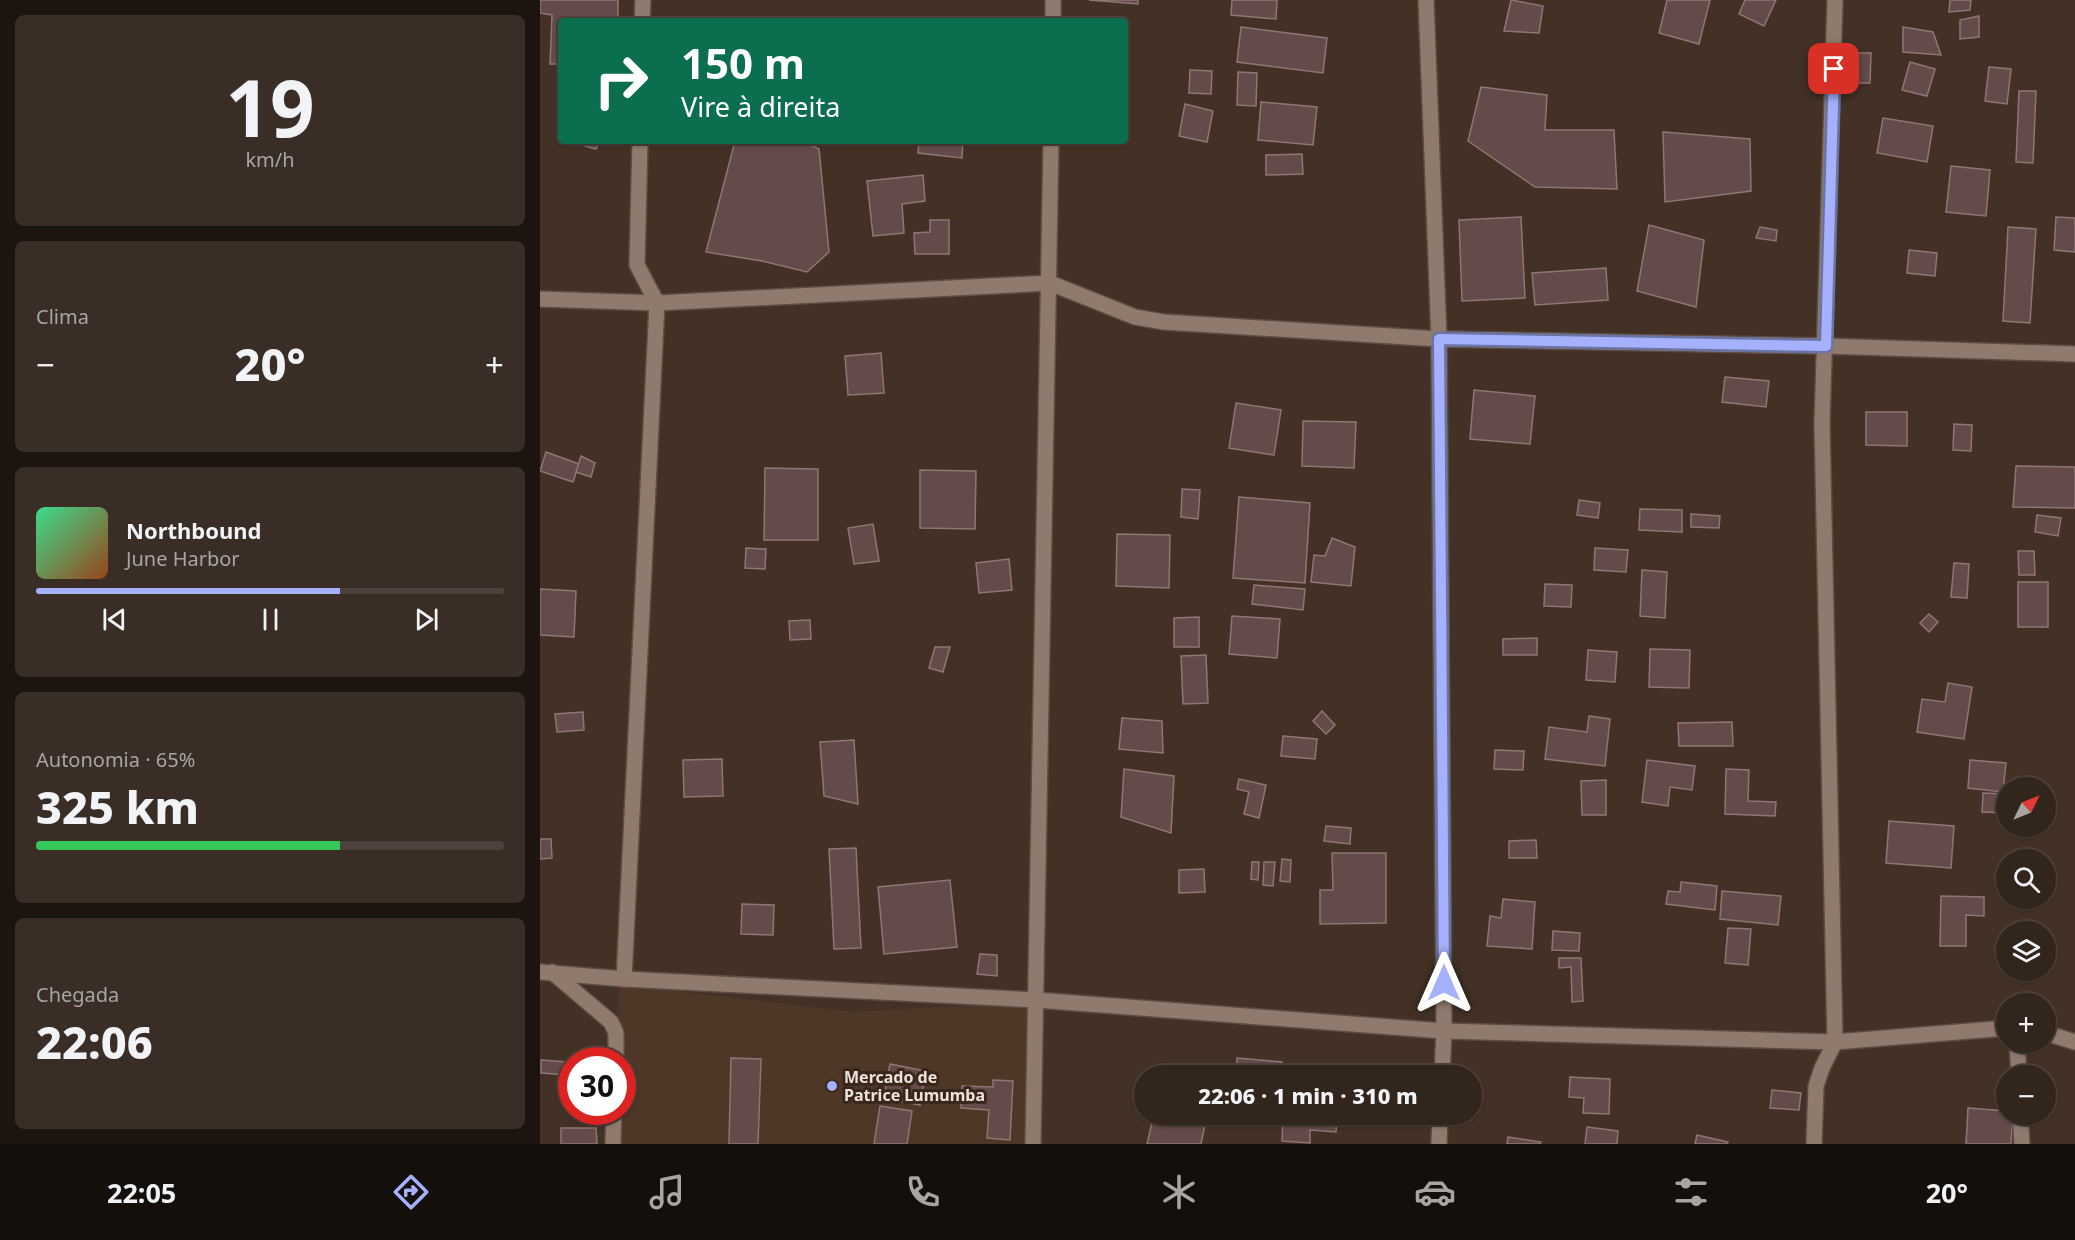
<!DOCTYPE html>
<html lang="pt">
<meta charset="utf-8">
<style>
:root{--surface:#32251c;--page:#3a2d25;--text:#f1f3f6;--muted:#a8a5a3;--line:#4d423b;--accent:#a5b1fc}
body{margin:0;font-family:"Noto Sans",sans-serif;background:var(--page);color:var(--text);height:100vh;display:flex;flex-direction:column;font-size:22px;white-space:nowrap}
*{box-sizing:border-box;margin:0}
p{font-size:20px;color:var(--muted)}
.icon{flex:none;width:33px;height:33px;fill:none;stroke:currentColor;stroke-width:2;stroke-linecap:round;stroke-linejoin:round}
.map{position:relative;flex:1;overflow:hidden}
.side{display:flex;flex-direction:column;gap:15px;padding:15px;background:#1c140f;width:540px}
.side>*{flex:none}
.top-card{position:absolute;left:18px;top:18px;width:570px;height:126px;border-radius:6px;box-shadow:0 2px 4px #0004,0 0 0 2px var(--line);background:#0b6e4f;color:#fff;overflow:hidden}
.needle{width:39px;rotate:47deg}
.controls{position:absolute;left:1456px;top:777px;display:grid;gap:12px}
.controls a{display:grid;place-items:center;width:60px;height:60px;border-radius:50%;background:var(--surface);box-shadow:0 2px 4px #0004,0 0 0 2px var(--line);font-size:30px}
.speed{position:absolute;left:18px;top:1047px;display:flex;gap:12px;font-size:30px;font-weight:700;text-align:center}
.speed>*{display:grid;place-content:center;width:78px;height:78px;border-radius:50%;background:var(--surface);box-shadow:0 2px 4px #0004,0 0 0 2px var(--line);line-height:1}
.speed .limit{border:9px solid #d22;background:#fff;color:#111}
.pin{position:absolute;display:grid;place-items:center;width:51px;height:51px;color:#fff;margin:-26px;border-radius:12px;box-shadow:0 3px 9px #0006}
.me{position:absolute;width:66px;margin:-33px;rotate:0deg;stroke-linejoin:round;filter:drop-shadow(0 0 4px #0008)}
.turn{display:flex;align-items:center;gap:21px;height:126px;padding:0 24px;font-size:27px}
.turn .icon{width:78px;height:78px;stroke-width:2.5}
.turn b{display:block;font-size:42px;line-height:51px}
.big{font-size:45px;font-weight:800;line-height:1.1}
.side .tile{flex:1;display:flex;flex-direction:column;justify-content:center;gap:9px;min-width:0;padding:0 21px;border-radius:9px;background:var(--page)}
.side .dial{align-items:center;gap:0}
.dial b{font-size:78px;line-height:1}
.song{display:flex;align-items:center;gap:18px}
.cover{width:72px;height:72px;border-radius:9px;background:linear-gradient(135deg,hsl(150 70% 55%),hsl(20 70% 35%))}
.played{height:6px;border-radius:3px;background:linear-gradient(90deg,var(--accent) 65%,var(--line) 65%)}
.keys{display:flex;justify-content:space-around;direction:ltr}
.heat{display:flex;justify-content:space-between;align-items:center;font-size:33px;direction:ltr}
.charge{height:9px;border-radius:4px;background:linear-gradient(90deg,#34c759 65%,var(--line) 0)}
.trip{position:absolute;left:594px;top:1065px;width:348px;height:60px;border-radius:30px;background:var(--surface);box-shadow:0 2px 4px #0004,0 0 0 2px var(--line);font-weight:800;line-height:60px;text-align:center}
.dock{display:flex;height:96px;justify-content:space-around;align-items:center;background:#140f0b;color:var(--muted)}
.dock .icon{width:42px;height:42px}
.dock .active{color:var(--accent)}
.dock b{font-size:27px;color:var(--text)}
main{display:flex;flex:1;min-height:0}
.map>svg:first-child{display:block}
.built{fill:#4f3727}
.building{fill:#644b49;stroke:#907673;stroke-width:1.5}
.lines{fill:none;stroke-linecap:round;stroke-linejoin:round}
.street-casing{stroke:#5c4c43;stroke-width:18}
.street{stroke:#907a6d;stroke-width:15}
.route-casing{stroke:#6b73a4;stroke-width:15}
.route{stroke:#a5b1fc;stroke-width:10}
.poi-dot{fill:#a5b1fc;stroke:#39271c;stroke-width:2}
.labels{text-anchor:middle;stroke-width:6;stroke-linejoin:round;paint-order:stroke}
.poi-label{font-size:16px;font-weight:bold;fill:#ede1da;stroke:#39271c;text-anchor:start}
</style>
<main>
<section class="side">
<div class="tile dial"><b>19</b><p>km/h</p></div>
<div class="tile"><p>Clima</p>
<div class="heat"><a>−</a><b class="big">20°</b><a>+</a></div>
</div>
<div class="tile">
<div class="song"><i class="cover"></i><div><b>Northbound</b><p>June Harbor</p></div></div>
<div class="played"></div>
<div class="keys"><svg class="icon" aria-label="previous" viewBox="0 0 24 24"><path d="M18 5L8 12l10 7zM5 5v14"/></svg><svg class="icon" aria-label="pause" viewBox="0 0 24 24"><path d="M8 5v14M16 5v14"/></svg><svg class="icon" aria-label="next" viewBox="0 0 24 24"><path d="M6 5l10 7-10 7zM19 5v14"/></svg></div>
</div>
<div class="tile"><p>Autonomia · 65%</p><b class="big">325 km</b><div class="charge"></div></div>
<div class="tile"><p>Chegada</p><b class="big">22:06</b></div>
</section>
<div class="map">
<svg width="1535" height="1144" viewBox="0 0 1535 1144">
<rect width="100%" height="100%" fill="#433125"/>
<path class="built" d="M79 984 314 1012 502 1001 500 1144H77V1112H82V1060H78Z"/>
<g class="building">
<path d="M0 0H78V21H21V64H10L12 15 0 13Z"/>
<path d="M549 0H598V4Z"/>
<path d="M692 0H737L736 19 691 15Z"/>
<path d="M971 0 1003 6 999 33 964 31Z"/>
<path d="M1127 0H1170L1159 44 1119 33Z"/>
<path d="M1205 0H1236L1224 26 1199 14Z"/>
<path d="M1410 0H1431L1430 10 1409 12Z"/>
<path d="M1439 16V37L1420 39V20Z"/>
<path d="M701 27 787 38 783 73 697 62Z"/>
<path d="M1363 27 1393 32 1401 55 1363 52Z"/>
<path d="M1303 53H1331L1330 83H1303Z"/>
<path d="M1370 62 1395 69 1387 96 1362 90Z"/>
<path d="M1449 67 1471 69 1467 104 1445 101Z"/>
<path d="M650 70 672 71 671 94 649 93Z"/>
<path d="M698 72 717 73 716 106 697 105Z"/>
<path d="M941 87 1007 95 1005 130H1074L1077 189 995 187 928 141Z"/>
<path d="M1479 91H1496L1493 163 1476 162Z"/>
<path d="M721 102 777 107 773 145 718 140Z"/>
<path d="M645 104 673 111 667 142 639 136Z"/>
<path d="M1343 118 1393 126 1387 162 1337 153Z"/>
<path d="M1123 132 1210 139 1211 191 1125 202Z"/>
<path d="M43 141H60L56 149 42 145Z"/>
<path d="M195 141H262L279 149 289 252 267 272 222 261 166 252Z"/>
<path d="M379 141H423L422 158 378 153Z"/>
<path d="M762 154 763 174 726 175V155Z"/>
<path d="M1411 166 1450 170 1446 216 1406 212Z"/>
<path d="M383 175 385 201 362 204 364 233 333 236 327 181Z"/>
<path d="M981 217 985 298 922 301 919 220Z"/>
<path d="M1516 217 1535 218V252L1514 250Z"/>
<path d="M390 220H409V254H375L374 233 390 232Z"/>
<path d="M1109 225 1164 240 1156 307 1097 291Z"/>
<path d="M1220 227 1237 230 1236 241 1216 238Z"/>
<path d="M1468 227 1496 229 1490 323 1463 321Z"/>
<path d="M1369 250 1397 253 1395 276 1367 273Z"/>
<path d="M1066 268 1068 300 995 305 992 273Z"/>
<path d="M341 353 344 393 308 395 305 356Z"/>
<path d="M1185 377 1229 381 1226 407 1182 402Z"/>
<path d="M934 390 995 396 990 444 930 439Z"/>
<path d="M696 403 741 410 734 455 689 448Z"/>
<path d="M1326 412H1367V446L1326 445Z"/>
<path d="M763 421 816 422 814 468 762 466Z"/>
<path d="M1414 424 1432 425 1431 451 1413 450Z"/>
<path d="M6 452 39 464 33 482 0 471Z"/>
<path d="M41 456 55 463 51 477 36 472Z"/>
<path d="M1476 466 1535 467V508L1473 507Z"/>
<path d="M225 468 278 469V540H224Z"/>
<path d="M380 470 436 471 435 529 380 528Z"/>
<path d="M642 489 660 490 658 519 641 517Z"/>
<path d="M699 497 770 503 765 583 693 578Z"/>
<path d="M1039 500 1060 503 1058 518 1037 515Z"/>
<path d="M1100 509 1142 510V532L1099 530Z"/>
<path d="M1151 514 1180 516 1179 528 1151 527Z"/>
<path d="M1497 515 1521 518 1518 536 1495 532Z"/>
<path d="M333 524 339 561 314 564 308 528Z"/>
<path d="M577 534 630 535 629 588 576 586Z"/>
<path d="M792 538 815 547 811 586 771 582 774 555 785 556Z"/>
<path d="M206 548 226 549 225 569 205 568Z"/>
<path d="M1055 548 1088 550 1086 572 1054 570Z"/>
<path d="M1478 551H1494L1495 575H1479Z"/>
<path d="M469 559 472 590 439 593 436 563Z"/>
<path d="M1414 563 1429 564 1427 598 1411 597Z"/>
<path d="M1102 570 1127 572 1125 618 1100 616Z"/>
<rect x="1478" y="582" width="30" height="45"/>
<path d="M1005 584 1032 585 1031 607 1004 606Z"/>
<path d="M714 585 765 589 763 610 712 604Z"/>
<path d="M0 589 36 591 34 637 0 635Z"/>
<path d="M1389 614 1398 622 1389 632 1380 623Z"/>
<path d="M692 616 740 619 737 658 689 654Z"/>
<path d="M659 617V647H634V618Z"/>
<path d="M270 620 271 639 250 640 249 621Z"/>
<path d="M997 638V655H963V639Z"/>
<path d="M395 647H410L403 672 389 668Z"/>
<path d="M1110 649 1150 650 1149 688 1109 687Z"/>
<path d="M1048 650 1077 652 1075 682 1046 680Z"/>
<path d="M666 655 668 703 643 704 641 656Z"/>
<path d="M1408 683 1432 687 1424 739 1377 732 1382 699 1405 702Z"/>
<path d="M782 711 795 725 786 734 773 721Z"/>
<path d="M43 712 44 730 17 732 15 714Z"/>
<path d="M1049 716 1070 719 1065 766 1005 759 1009 727 1047 732Z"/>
<path d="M582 718 622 721 623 753 579 749Z"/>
<path d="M1192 722 1193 746H1139L1138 723Z"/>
<path d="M743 736 777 739 775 759 741 756Z"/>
<path d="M314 740 318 804 284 796 280 742Z"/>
<path d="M955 750 984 751 983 770 954 769Z"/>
<path d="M182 759 183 796 144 797 143 760Z"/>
<path d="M1107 760 1155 766 1152 790 1130 787 1128 806 1102 802Z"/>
<path d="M1430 760 1466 763 1463 792 1428 788Z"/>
<path d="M584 769 634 776 631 833 581 817Z"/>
<path d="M1186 769 1209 770 1208 801 1236 802 1235 816 1185 814Z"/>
<path d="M699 779 726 785 719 818 704 814 709 792 697 789Z"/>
<path d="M1066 780V815H1042L1041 781Z"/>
<path d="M1443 793 1466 794V813L1442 812Z"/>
<path d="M1349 821 1414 826 1411 868 1346 863Z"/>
<path d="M786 826 811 828 810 844 784 841Z"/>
<path d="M0 839H11L12 858 0 859Z"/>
<path d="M996 840 997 858H969V841Z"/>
<path d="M316 848 321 948 294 949 289 849Z"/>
<path d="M792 853H846V923L780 924V890H793Z"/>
<path d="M742 859 751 860 750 882 740 881Z"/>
<path d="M712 862H719L718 880 711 879Z"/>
<path d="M724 862H735L733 886 723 885Z"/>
<path d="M664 869 665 892 639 893V870Z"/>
<path d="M410 880 417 947 344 954 338 887Z"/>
<path d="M1141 882 1177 886 1175 910 1126 904 1128 891 1140 892Z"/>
<path d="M1182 891 1241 896 1238 925 1180 919Z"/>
<path d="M1401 896 1444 897V916L1426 915V946H1400Z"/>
<path d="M963 899 995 902 992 949 947 946 950 916 961 918Z"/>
<path d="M202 904 234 905 233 935 201 934Z"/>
<path d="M1188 928 1211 929 1208 965 1185 963Z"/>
<path d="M1013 931 1040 933 1039 951 1012 950Z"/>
<path d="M440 954 457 955V976L437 974Z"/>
<path d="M1019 958H1041L1043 1001 1032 1002 1031 967 1019 968Z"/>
<path d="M191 1058 221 1059 218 1144H189Z"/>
<path d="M697 1058 742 1062 741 1076H696Z"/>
<path d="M1 1060 28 1062 27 1075 1 1073Z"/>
<path d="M350 1064 386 1071 380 1105 344 1098Z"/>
<path d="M1030 1077 1070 1079 1069 1114 1043 1113 1044 1098 1029 1097Z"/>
<path d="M453 1080 473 1081 470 1140 447 1138 449 1110 421 1108 422 1086 453 1087Z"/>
<path d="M1232 1090 1261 1093 1259 1110 1230 1108Z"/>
<path d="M340 1106 372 1111 367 1144H334Z"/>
<path d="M1428 1108 1467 1111V1114H1473L1471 1144H1426Z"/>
<path d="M614 1114 665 1125 661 1144H607Z"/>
<path d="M743 1114H797L796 1132 770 1130V1143L742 1141Z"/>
<path d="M1047 1127 1078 1131 1077 1144H1045Z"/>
<path d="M21 1128H56L57 1144H21Z"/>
<path d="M1157 1135 1188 1142 1187 1144H1155Z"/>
<path d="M968 1137 1001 1142 1000 1144H967Z"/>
</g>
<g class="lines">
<g class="street-casing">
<g id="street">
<path d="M886 0 899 339 904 1031 902 1076"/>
<path d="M102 21 103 0"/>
<path d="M513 21V0"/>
<path d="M0 299 117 303 510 283 595 317 624 322 899 339 1286 346 1535 354"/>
<path d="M0 972 84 979 496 1000 904 1031 1295 1042 1467 1028"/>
<path d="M12 972 71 1022 76 1033V1060"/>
<path d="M84 979 117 303 97 265 100 141"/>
<path d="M1506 1033 1535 1042"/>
<path d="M1477 1042 1479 1076"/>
<path d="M1480 1114 1482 1144"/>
<path d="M73 1144 74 1112"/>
<path d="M493 1144 511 141"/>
<path d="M899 1144 900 1114"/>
<path d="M1274 1144 1276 1086 1282 1068 1295 1042 1282 424 1295 0"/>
</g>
</g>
<use href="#street" class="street"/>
</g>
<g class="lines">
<g class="route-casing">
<path id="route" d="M904 983 899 339 1286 346 1294 69"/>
</g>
<use href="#route" class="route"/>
</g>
<circle class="poi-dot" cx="292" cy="1086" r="6"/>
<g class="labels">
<g class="poi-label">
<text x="304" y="1083">Mercado de<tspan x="304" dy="18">Patrice Lumumba</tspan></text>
</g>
</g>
</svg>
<div class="controls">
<a><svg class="needle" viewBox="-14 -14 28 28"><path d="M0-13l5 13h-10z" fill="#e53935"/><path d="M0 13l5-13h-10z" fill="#a8a5a3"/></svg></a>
<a><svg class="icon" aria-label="search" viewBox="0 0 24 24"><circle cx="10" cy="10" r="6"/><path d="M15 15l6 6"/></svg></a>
<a><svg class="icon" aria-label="layers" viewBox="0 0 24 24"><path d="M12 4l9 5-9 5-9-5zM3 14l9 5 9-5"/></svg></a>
<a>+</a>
<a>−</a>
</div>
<div class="speed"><div class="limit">30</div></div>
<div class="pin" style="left:1294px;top:69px;background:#d93025"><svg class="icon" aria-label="arrive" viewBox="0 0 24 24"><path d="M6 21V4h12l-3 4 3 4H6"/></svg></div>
<svg class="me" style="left:904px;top:983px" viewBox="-20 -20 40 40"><path d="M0-17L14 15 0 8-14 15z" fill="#a5b1fc" stroke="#fff" stroke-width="4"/></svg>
<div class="trip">22:06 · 1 min · 310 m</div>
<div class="top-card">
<div class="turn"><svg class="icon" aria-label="right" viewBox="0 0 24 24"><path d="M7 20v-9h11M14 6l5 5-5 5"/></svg><div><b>150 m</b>Vire à direita</div></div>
</div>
</div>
</main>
<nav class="dock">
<b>22:05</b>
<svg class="icon active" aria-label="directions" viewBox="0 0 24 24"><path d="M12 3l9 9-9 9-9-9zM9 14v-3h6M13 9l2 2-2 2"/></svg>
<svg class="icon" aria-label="music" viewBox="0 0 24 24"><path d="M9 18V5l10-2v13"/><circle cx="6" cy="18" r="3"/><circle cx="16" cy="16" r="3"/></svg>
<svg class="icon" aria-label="phone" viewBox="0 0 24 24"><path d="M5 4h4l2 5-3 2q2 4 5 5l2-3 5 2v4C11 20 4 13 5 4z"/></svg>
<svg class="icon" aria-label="climate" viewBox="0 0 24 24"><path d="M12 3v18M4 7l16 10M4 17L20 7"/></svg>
<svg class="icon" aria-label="car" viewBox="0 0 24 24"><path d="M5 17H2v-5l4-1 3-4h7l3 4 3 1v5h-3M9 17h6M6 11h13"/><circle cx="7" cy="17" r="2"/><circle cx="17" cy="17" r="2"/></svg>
<svg class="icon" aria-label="filters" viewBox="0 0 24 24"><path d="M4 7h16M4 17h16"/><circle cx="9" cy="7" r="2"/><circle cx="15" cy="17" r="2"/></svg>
<b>20°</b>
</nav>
